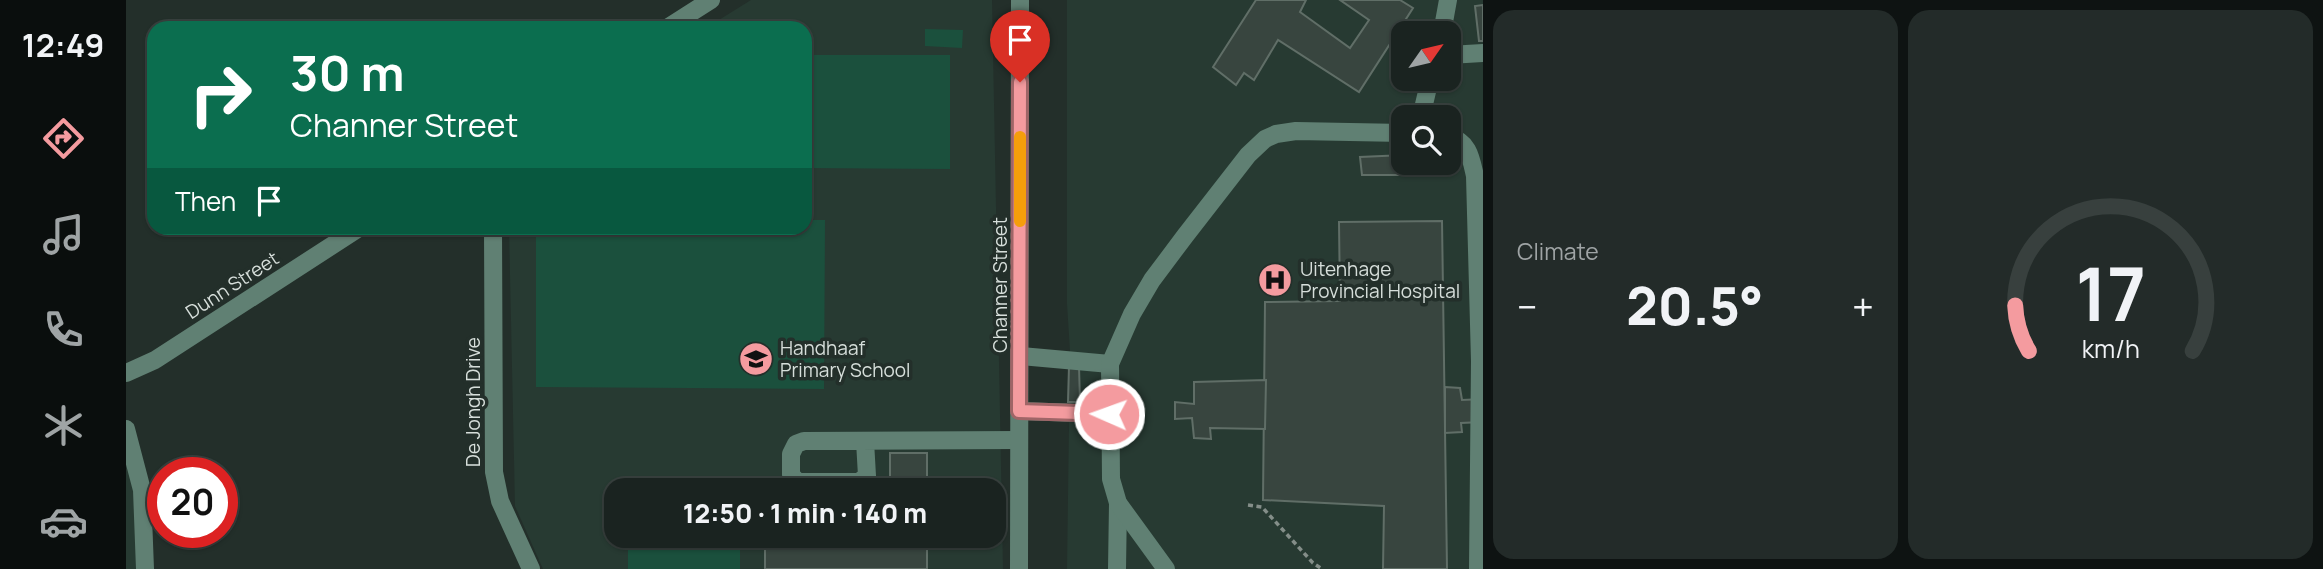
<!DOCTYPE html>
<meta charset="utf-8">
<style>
:root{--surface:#1a2320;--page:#232b29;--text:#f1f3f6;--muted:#9fa4a5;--line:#38403e;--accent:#f49b9f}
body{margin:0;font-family:Manrope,sans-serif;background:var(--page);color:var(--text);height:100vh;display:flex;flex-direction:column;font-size:26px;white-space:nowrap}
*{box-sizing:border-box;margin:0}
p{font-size:23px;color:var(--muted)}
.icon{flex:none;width:38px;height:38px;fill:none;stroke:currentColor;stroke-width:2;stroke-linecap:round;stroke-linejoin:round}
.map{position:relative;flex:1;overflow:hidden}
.details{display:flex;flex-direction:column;gap:10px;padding:10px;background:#0e1312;width:840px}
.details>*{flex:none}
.top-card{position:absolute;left:21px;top:21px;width:665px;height:214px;border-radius:21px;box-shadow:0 2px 5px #0004,0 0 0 2px var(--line);background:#0b6e4f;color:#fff;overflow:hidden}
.needle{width:46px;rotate:56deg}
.buttons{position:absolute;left:1265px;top:21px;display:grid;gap:14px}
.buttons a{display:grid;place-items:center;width:70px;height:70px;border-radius:14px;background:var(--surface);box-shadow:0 2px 5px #0004,0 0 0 2px var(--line);font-size:35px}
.speed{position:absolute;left:21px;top:457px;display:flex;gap:14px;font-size:35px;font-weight:700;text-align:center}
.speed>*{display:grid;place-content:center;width:91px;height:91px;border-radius:50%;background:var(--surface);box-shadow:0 2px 5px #0004,0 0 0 2px var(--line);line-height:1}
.speed .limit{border:10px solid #d22;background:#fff;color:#111}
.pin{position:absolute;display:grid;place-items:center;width:60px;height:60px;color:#fff;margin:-72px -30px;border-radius:50% 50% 50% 0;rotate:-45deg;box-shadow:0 0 7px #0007}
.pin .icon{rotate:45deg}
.me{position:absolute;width:77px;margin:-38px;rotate:272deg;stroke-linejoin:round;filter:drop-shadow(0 0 5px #0008)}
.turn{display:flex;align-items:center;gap:24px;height:147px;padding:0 28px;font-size:32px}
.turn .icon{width:91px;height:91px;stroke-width:2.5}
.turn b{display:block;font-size:49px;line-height:60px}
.then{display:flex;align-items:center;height:66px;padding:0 28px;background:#0003;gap:14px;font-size:26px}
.big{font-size:52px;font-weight:800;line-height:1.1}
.details .tile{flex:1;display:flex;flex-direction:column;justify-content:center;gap:10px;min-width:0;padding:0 24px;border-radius:21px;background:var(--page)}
.details .dial{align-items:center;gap:0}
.dial svg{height:182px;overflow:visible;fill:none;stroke:var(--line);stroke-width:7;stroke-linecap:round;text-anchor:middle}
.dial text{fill:var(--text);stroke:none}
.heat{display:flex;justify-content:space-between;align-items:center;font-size:38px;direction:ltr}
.details .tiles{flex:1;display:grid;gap:10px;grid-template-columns:repeat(2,1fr)}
.trip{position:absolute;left:478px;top:478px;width:402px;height:70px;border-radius:21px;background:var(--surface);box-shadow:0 2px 5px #0004,0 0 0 2px var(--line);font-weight:800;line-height:70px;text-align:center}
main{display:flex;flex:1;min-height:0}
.menu{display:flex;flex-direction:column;width:126px;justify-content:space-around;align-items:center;background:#0a0e0d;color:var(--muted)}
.menu .icon{width:49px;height:49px}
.menu .on{color:var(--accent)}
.menu b{font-size:32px;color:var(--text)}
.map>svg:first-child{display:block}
.built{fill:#273a32;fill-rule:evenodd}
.green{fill:#1b503d}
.building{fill:#38453f;stroke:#606e67;stroke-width:2}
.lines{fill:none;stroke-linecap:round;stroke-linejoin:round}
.path{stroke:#848e89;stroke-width:3.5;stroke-dasharray:5 3.5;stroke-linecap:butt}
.minor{stroke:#608073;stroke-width:18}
.route-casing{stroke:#9f6567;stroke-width:18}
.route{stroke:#f49b9f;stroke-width:12}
.slow{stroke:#f59e0b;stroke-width:12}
.labels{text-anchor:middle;stroke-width:7;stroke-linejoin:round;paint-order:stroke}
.poi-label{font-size:19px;fill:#d6deda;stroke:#232f2a;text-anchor:start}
.street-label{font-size:19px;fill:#d6deda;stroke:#232f2a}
</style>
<main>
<nav class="menu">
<b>12:49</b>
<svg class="icon on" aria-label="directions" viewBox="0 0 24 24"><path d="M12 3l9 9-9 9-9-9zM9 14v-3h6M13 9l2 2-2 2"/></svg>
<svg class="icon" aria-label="music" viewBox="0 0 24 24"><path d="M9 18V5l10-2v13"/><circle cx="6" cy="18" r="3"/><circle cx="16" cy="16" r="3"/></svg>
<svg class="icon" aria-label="phone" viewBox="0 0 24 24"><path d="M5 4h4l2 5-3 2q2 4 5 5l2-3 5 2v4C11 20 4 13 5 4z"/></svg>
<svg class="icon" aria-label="climate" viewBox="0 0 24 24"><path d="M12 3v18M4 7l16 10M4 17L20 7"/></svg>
<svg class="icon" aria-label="car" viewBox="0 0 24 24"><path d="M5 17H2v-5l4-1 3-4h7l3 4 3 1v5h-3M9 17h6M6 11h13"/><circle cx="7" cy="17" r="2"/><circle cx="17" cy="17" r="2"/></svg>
</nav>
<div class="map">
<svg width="1357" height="569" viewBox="0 0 1357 569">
<rect width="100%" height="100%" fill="#232f2a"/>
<g class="built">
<path d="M625 0H866L877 569H417L389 506 383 228H679V28H580ZM490 490H868V536H490Z"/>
<path d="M941 0H1357V569H941L944 351 941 304ZM1278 33H1323V79H1278ZM1278 117H1323V163H1278Z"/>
<path d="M0 450 7 460 18 569H0Z"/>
</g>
<g class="green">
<path d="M799 29 837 30 836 48 799 46Z"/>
<path d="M679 55H824V169L679 168Z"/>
<path d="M679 220H699L698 389 410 387V228H679Z"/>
<rect x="502" y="536" width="112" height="33"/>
</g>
<g class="building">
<path d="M1130 0H1180L1174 12 1224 48 1243 20 1214 0H1274L1287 8 1233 92 1152 40 1128 80 1118 73 1110 85 1087 67Z"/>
<path d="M1357 5V41H1353L1349 6Z"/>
<path d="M1278 155V163H1290L1292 175H1236L1234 157Z"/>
<path d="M1316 221 1321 569H1257L1258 506 1137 500 1139 302 1214 301 1213 222Z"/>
<path d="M943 366H953L954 402H942Z"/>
<path d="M1140 380 1139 429 1084 428 1085 439 1068 438 1066 418 1049 419V402L1068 404V382Z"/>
<path d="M1319 387 1334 388 1336 400 1357 399V422L1335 423 1336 432 1319 433Z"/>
<rect x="764" y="453" width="37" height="37"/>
<rect x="639" y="536" width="162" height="33"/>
</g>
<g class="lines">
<path class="path" d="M1122 505 1136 507 1187 563 1196 569"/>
<g class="minor">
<path d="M541 28 585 0"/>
<path d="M1316 33 1322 0"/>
<path d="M1323 55 1357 53"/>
<path d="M1295 117 1304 79"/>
<path d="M1323 137C1343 141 1345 159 1349 176L1354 361 1352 569"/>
<path d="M367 228 368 472 374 501 405 569"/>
<path d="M895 356 984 364"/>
<path d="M0 373 29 360 233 228"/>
<path d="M893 411 983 414"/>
<path d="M0 429 16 490 19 569"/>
<path d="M739 441 741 476 733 482H672L665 475V454L670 444 678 441 893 440"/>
<path d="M893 569 894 0"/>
<path d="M991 569 992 503"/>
<path d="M1040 569 992 503 985 479 984 364 1006 314 1026 280 1059 236 1122 155 1139 139 1150 134 1170 131 1278 133"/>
</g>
</g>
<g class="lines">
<g class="route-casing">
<path id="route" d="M894 82 893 411 983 414"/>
</g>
<use href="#route" class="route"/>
<path class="slow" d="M894 137V221"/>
</g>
<defs>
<g id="hospital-disc" transform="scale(1.75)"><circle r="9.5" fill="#f49b9f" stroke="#232f2a"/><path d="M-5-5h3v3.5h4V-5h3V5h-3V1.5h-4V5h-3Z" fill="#111"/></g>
<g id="school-disc" transform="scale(1.75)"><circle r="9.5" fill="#f49b9f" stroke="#232f2a"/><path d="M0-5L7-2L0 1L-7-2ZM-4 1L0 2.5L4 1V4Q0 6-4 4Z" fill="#111"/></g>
</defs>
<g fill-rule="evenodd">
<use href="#hospital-disc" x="1149" y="280"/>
<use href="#school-disc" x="630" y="359"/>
</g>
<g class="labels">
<g class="poi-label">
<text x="1174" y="276">Uitenhage<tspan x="1174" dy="22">Provincial Hospital</tspan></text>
<text x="654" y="355">Handhaaf<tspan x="654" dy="22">Primary School</tspan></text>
</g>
<g class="street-label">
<text transform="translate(106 285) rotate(-33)" y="7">Dunn Street</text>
<text transform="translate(874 285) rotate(-90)" y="7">Channer Street</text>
<text transform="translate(347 402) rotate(-90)" y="7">De Jongh Drive</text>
</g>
</g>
</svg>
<div class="buttons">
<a><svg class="needle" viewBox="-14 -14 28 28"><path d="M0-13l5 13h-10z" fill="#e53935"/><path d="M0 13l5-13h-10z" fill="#9fa4a5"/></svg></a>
<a><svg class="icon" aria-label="search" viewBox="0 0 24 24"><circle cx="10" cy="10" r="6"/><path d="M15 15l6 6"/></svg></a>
</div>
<div class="speed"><div class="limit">20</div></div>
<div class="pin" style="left:894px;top:82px;background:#d93025"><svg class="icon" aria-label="arrive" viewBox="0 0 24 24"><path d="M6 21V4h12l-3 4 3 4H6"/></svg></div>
<svg class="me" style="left:983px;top:414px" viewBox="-20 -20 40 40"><circle r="17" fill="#f49b9f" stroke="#fff" stroke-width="3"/><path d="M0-11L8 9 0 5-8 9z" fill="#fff"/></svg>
<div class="trip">12:50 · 1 min · 140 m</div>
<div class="top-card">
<div class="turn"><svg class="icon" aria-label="right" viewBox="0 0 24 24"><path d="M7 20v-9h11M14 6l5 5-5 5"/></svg><div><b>30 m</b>Channer Street</div></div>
<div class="then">Then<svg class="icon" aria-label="arrive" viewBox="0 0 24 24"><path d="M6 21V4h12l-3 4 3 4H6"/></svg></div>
</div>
</div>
<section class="details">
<div class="tiles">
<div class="tile"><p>Climate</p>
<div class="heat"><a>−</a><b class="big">20.5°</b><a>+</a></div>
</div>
<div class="tile dial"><svg viewBox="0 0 100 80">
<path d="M14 69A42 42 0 1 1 86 69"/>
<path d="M14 69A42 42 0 0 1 8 49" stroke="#f49b9f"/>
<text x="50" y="56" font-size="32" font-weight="700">17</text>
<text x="50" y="72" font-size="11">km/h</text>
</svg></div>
</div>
</section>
</main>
